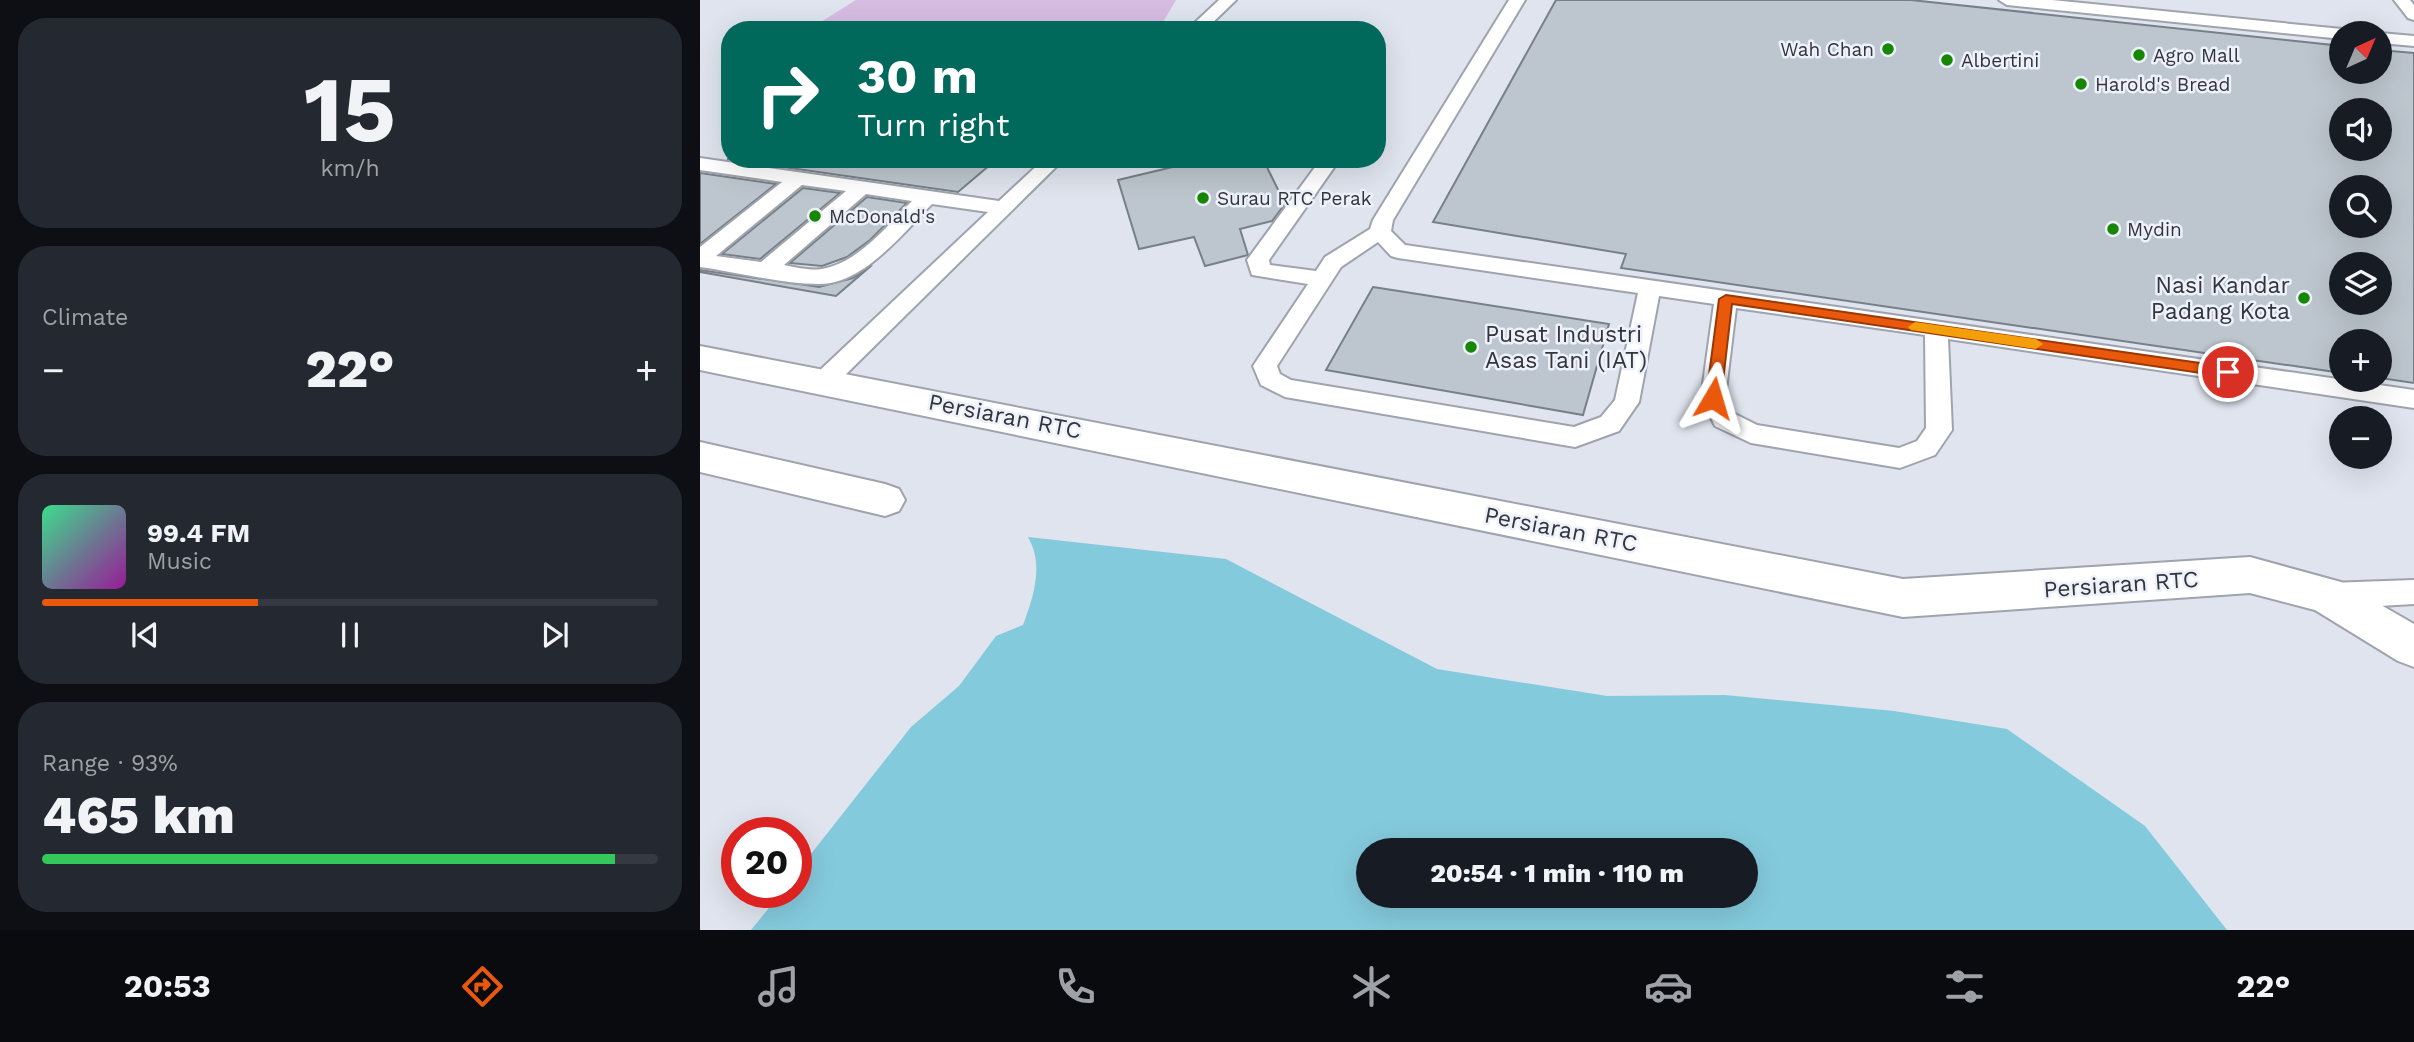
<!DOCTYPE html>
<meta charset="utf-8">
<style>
:root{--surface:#171b24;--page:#242831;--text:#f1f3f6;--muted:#9ea1a6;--line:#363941;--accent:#ea580c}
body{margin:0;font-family:"Work Sans",sans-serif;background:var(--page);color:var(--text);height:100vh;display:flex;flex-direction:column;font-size:26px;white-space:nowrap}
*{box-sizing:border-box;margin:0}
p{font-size:23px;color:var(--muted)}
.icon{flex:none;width:38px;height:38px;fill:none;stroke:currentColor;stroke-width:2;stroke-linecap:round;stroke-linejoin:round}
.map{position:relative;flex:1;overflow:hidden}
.panel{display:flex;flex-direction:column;gap:18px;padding:18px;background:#0d0f14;width:700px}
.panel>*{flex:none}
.guide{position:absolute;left:21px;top:21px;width:665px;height:147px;border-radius:28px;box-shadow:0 7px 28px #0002;background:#00695c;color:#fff;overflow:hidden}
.needle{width:46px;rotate:44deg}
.buttons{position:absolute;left:1629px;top:21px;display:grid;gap:14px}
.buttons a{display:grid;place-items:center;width:63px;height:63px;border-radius:50%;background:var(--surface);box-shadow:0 7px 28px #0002;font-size:35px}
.speed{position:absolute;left:21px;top:817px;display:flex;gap:14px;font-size:35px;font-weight:700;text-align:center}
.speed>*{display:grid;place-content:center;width:91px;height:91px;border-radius:50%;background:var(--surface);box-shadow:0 7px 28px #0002;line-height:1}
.speed .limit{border:10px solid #d22;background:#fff;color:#111}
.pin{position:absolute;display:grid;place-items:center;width:60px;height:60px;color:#fff;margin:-30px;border:4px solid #fff;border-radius:50%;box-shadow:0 2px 7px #0007}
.me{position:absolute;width:77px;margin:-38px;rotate:7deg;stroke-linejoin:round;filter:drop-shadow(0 0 5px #0008)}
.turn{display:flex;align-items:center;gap:24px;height:147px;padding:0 21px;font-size:32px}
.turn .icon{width:91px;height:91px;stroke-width:2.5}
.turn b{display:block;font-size:49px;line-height:60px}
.big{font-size:52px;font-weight:800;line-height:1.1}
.panel .card{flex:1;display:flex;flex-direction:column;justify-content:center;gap:10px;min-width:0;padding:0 24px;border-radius:28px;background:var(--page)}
.panel .dial{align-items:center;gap:0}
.dial b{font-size:91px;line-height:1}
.song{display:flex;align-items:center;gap:21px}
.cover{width:84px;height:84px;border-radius:10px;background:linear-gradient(135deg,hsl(150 70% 55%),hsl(300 70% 35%))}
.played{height:7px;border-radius:4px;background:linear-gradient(90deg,var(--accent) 35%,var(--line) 35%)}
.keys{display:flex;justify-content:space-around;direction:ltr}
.heat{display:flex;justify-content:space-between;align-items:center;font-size:38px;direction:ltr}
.charge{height:10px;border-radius:5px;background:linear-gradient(90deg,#34c759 93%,var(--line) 0)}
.trip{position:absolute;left:656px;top:838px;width:402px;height:70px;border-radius:35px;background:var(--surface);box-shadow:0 7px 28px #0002;font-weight:800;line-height:70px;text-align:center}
.dock{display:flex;height:112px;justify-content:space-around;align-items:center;background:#090b0e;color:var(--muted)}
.dock .icon{width:49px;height:49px}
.dock .on{color:var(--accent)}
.dock b{font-size:32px;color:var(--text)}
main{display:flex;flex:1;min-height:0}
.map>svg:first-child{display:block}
.green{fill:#d7bce2}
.water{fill:#84cadd;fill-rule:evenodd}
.building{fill:#bdc6ce;stroke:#788087;stroke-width:2;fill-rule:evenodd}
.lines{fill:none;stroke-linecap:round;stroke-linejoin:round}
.service-casing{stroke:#9fa3ad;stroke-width:4}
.minor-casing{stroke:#9fa3ad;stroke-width:4}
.service{fill:#fff;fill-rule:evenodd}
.minor{fill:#fff;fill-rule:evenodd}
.route{fill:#ea580c;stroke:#983908;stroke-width:2}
.slow{fill:#f59e0b}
.poi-dot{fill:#178600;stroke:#ecf1fc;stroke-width:2.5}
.labels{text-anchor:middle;stroke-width:5;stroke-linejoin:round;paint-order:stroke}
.far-poi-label{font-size:19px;fill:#333539;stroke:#ecf1fc;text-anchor:start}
.poi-label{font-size:23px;fill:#333539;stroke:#ecf1fc;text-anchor:end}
.street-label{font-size:23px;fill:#333539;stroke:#ecf1fc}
</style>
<main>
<section class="panel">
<div class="card dial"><b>15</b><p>km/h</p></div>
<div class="card"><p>Climate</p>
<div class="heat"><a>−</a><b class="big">22°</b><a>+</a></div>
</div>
<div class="card">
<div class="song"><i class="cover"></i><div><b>99.4 FM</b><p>Music</p></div></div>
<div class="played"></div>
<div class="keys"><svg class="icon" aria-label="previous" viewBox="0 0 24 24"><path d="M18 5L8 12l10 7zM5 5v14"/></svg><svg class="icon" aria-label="pause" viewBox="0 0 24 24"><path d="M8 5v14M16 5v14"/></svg><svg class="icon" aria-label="next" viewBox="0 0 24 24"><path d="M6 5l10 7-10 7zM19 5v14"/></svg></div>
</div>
<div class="card"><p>Range · 93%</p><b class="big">465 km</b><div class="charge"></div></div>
</section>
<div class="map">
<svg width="1714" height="930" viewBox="0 0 1714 930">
<rect width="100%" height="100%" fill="#dfe4ee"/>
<path class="green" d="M156 0H476L463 22 454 30H108Z"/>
<path class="water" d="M328 537 526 559 737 669 907 696 1025 695 1194 711 1307 729 1445 826 1527 930H51L81 893 96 892V873L211 727 259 686 296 636 323 625C334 595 344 565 328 537ZM1046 850V896H668V850Z"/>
<g class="building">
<path d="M856 0H1211L1642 46V72H1680V50L1714 53V383L1680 378V341H1642V373L921 268 926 254 733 222ZM1642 110H1680V149H1642ZM1642 187H1680V226H1642ZM1642 264H1680V303H1642Z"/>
<path d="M27 159H297L258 192Z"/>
<path d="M506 159H563L585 204 572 221 540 229 548 255 505 266 494 237 439 249 418 180Z"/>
<path d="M0 173 76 184 0 244Z"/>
<path d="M103 188 140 193 60 259 22 254Z"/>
<path d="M167 197 207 203 170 240 147 257 122 266 90 263Z"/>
<path d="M172 265 136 296 0 272V270L119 287 153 278Z"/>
<path d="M673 287 909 324 883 415 626 370Z"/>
</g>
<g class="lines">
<g class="service-casing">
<g id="service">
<path d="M519 0H536L505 30H487Z"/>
<path d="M809 0H825L693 220 691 231 705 245 1714 390V408L1248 339 1252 430 1235 455 1200 468 1051 443 1015 426 1001 398 1014 304 959 296 939 402 919 431 875 447 585 397 561 385 553 366 608 284 552 275 547 260 621 159H640L569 260 570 265 616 271 625 257 670 229 673 220ZM678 242 691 256 698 258 938 293 915 400 901 417 874 427 591 380 580 374 577 366 641 267ZM1036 308 1225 335 1226 428 1217 441 1199 448 1057 425 1033 413 1025 398Z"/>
<path d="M1299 0H1352L1642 29 1650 33H1642V39L1307 5Z"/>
<path d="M1694 0H1710L1714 5V20L1708 18Z"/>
<path d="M1680 33 1714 36V46L1680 43Z"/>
<path d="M0 158 299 201 344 159H364L134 386 125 389 116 386 113 380 116 374 288 212 232 204C203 233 164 284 119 284 83 284 36 272 0 267V247L82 182 0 170ZM102 185 146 191 61 262 16 256ZM166 194 212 201C188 225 158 263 122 269 110 271 95 267 84 265Z"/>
<path d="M1714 580V604L1628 609 1618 605 1613 596 1618 587 1628 583Z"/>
</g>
</g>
<g class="minor-casing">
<g id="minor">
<path d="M0 346 1203 579 1550 557 1641 582 1714 624V667L1698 661 1615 610 1550 593 1203 617 0 370Z"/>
<path d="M0 442 185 484 199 489 205 500 199 511 185 516 0 472Z"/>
</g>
</g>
<use href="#service" class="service"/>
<use href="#minor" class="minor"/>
</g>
<path class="route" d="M1026 295 1528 367 1536 372 1528 377 1032 304 1021 398 1013 404 1006 398 1019 299Z"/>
<path class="slow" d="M1215 322 1336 339 1343 344 1336 349 1211 330 1208 327Z"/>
<g class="poi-dot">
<circle cx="1188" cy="49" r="7"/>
<circle cx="1439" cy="55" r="7"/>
<circle cx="1247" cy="60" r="7"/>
<circle cx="1381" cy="84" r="7"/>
<circle cx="503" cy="198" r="7"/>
<circle cx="115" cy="216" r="7"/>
<circle cx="1413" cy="229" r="7"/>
<circle cx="1604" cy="298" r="7"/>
<circle cx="771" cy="347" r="7"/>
</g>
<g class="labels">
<g class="far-poi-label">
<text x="1174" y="56" text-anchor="end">Wah Chan</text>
<text x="1453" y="62">Agro Mall</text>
<text x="1261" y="67">Albertini</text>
<text x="1395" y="91">Harold's Bread</text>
<text x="517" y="205">Surau RTC Perak</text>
<text x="129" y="223">McDonald's</text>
<text x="1427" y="236">Mydin</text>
</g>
<g class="poi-label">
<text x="1590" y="293">Nasi Kandar<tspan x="1590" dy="26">Padang Kota</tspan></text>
<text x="785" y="342" text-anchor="start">Pusat Industri<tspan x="785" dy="26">Asas Tani (IAT)</tspan></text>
</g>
<g class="street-label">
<text transform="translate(305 416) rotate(11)" y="8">Persiaran RTC</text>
<text transform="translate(861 529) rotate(11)" y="8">Persiaran RTC</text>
<text transform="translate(1421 584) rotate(-4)" y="8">Persiaran RTC</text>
</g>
</g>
</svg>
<div class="buttons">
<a><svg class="needle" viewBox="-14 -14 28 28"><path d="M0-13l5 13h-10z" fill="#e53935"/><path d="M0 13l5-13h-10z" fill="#9ea1a6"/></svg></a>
<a><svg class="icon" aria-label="sound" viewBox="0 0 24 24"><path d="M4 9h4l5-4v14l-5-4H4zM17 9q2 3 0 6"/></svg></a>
<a><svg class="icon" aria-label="search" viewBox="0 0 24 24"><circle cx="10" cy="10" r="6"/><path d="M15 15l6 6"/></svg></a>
<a><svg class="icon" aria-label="layers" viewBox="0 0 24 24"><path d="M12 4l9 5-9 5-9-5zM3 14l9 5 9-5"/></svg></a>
<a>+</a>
<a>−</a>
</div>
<div class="speed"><div class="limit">20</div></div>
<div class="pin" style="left:1528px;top:372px;background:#d93025"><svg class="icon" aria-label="arrive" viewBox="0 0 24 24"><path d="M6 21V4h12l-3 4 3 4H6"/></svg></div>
<svg class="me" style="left:1013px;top:398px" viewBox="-20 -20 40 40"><path d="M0-17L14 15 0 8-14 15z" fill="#ea580c" stroke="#fff" stroke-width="4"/></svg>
<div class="trip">20:54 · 1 min · 110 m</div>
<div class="guide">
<div class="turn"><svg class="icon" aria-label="right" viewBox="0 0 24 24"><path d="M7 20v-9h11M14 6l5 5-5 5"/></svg><div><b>30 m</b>Turn right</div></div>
</div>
</div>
</main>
<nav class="dock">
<b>20:53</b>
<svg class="icon on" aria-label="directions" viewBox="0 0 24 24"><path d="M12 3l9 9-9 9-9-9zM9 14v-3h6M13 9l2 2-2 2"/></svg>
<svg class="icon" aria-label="music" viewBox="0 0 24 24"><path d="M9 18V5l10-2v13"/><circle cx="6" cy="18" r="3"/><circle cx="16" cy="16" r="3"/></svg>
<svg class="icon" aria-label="phone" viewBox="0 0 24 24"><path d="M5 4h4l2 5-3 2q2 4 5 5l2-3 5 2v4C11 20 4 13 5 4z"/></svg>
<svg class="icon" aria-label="climate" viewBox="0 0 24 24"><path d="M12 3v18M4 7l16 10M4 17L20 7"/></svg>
<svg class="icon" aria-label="car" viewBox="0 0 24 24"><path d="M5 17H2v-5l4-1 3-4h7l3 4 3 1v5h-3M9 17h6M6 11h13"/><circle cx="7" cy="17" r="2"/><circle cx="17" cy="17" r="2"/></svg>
<svg class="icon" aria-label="filters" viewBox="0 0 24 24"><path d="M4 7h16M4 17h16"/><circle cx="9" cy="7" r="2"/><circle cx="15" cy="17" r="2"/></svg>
<b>22°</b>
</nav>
